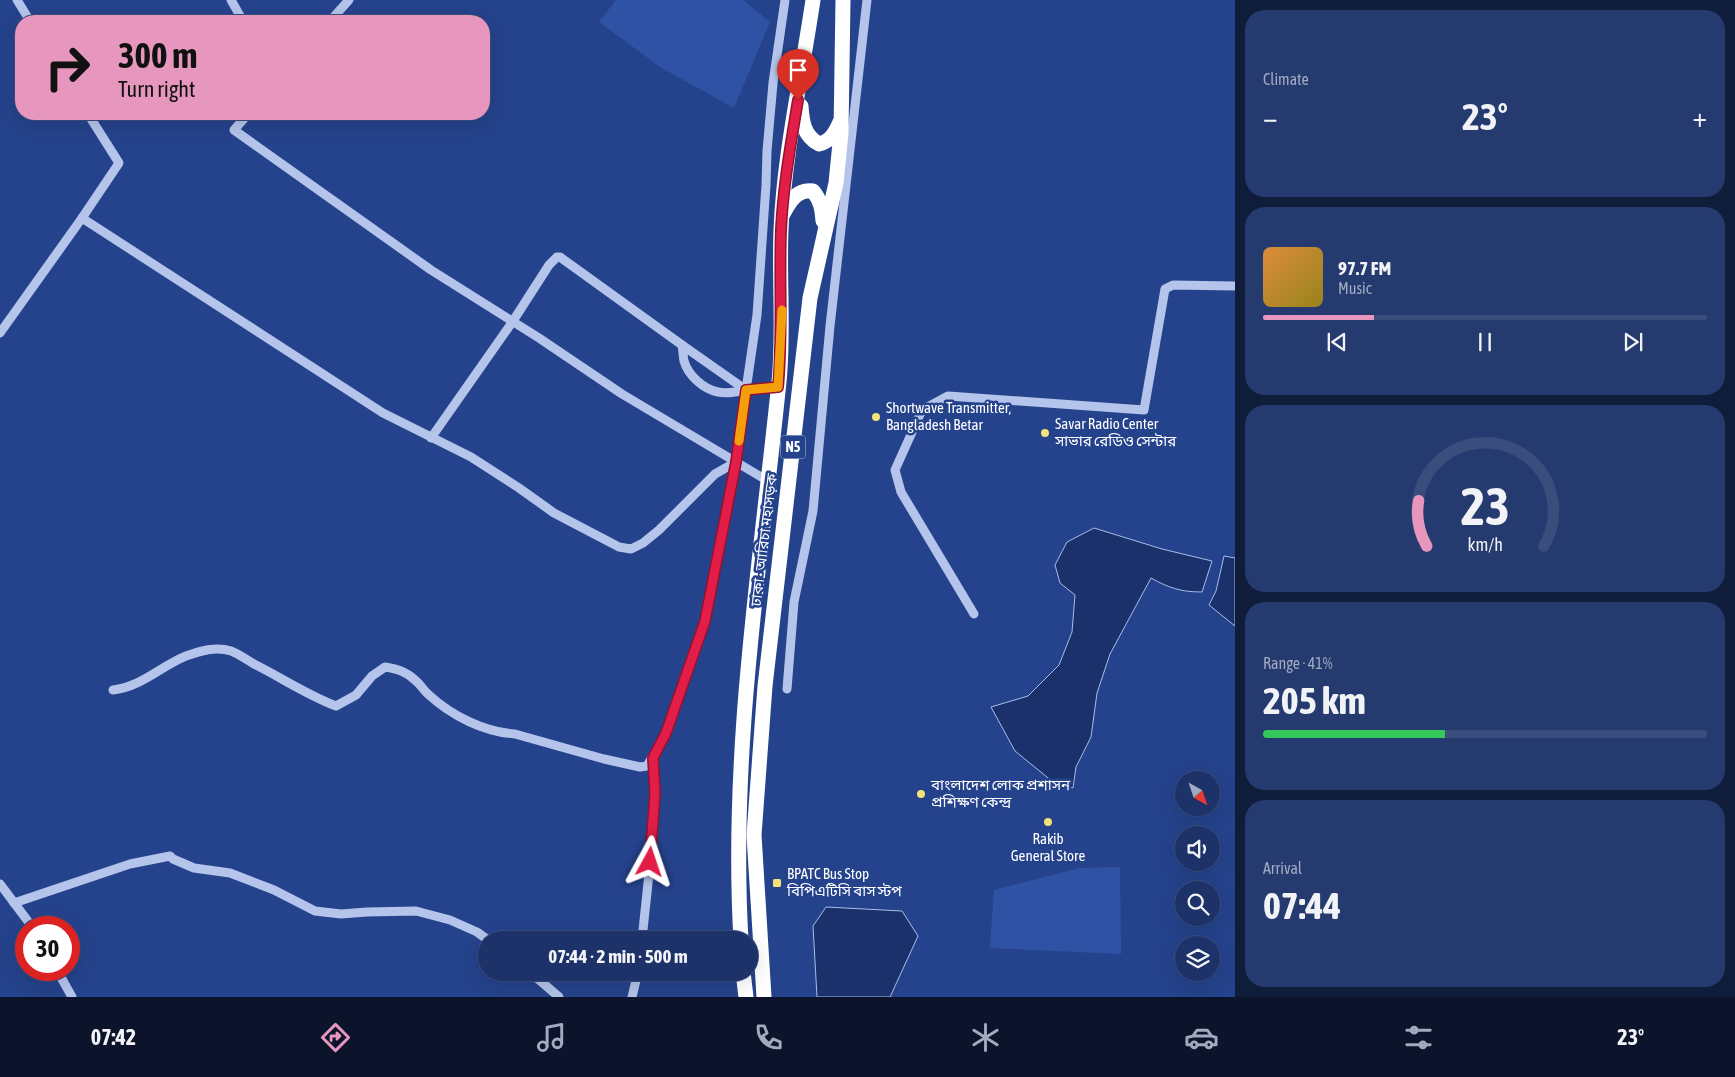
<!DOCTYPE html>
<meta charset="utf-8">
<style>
:root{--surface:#1c3269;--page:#253a6f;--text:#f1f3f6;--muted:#a0aac0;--line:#3a4d7d;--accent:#e797bd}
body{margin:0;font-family:"Asap Condensed","Noto Sans Bengali",sans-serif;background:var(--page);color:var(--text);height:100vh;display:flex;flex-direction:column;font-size:19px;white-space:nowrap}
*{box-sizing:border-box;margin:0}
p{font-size:16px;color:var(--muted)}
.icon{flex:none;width:28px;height:28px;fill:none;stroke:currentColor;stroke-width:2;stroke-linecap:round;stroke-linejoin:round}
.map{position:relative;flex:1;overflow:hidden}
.sheet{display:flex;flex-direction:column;gap:10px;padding:10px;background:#0f1c3a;width:500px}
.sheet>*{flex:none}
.banner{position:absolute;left:15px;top:15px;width:475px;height:105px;border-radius:20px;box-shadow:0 5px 20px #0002,0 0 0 1px var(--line);background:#e797bd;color:#111;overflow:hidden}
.needle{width:32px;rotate:140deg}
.tools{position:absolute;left:1175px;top:771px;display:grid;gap:10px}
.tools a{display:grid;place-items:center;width:45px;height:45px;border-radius:50%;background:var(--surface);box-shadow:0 5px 20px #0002,0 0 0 1px var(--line);font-size:25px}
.speed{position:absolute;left:15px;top:916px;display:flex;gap:10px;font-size:25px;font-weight:700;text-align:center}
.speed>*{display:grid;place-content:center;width:65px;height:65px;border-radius:50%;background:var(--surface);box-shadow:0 5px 20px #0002,0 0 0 1px var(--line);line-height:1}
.speed .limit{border:8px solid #d22;background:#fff;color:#111}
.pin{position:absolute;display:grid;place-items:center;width:42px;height:42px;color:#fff;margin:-51px -21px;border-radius:50% 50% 50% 0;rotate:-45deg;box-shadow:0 0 5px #0007}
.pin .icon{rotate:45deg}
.me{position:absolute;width:55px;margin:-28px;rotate:5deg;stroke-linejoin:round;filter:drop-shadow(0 0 4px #0008)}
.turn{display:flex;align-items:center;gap:18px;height:105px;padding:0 20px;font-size:22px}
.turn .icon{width:65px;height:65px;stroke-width:2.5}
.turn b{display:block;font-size:35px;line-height:42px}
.big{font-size:38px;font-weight:700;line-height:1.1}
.sheet .widget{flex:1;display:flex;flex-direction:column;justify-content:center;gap:8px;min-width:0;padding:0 18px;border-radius:20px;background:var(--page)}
.sheet .dial{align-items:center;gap:0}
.dial svg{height:130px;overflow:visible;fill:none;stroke:var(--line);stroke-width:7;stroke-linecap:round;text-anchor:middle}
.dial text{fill:var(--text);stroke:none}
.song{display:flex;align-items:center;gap:15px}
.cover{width:60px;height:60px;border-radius:8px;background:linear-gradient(135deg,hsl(30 70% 55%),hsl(50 70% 35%))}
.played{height:5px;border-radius:2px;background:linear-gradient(90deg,var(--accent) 25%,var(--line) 25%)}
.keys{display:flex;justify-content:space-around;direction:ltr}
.heat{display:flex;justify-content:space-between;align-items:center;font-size:28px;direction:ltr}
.charge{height:8px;border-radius:4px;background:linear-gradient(90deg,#34c759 41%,var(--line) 0)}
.trip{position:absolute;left:478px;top:931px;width:280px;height:50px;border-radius:25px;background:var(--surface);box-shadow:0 5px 20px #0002,0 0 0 1px var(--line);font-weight:700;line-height:50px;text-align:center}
.menu{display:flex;height:80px;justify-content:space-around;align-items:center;background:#0b142a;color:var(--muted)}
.menu .icon{width:35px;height:35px}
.menu .current{color:var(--accent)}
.menu b{font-size:22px;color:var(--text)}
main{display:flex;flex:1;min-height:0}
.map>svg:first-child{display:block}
.green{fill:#3052a4}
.water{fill:#1a316c;stroke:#a8bdeb}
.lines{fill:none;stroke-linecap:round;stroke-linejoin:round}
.minor{stroke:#b4c4ea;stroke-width:9}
.highway{stroke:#fff;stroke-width:15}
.route-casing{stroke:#92132f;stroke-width:12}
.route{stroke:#e11d48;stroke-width:9}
.slow{stroke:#f59e0b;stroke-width:9}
.poi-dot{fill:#f4e378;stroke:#25438c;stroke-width:2}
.labels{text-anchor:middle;stroke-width:5;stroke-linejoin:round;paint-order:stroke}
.shield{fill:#25438c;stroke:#bec7dc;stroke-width:1}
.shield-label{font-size:14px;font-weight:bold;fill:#fff}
.poi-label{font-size:15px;fill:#fff;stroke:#25438c;text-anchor:start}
.street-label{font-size:15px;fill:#fff;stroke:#25438c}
</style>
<main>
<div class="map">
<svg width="1235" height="997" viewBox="0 0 1235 997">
<rect width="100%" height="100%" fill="#25438c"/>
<g class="green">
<path d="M616 0H743L770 22 734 108 660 67 599 22Z"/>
<path d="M1120 867 1121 954 990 948 994 890 1080 868Z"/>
</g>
<g class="water">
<path d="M1094 528 1162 549 1212 561 1202 592C1181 592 1169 588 1151 578L1110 654 1097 693 1091 737 1076 767 1073 788 1053 782 1015 751 991 707 1028 696 1059 665 1072 632 1075 595 1060 583 1055 565 1067 542Z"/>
<path d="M1224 556 1235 558V626L1209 605 1216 591Z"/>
<path d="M826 907 902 911 918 936 890 997H817L813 926Z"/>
</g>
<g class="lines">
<g class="minor">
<path d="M17 0 30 21"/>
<path d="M231 0 243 21"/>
<path d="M330 21 349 0"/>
<path d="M248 114 234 130 431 270 539 338 622 394 768 481"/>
<path d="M82 218 119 163 88 114"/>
<path d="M0 333 82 218 383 413 471 457 519 488 554 513 619 547 631 549 643 543 659 530 715 474 736 462"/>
<path d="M682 345 746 390"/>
<path d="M778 387 746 390 757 315 766 185 767 151 773 83 785 0"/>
<path d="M431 438 513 321 549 265 557 257H560L682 345C683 350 683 356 684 361 688 375 703 389 718 392 727 394 737 392 746 390"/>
<path d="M974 614 901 492 895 470 922 410 948 396 1144 410 1165 289 1173 285 1235 286"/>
<path d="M787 689 794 602 813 511 830 326 867 0"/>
<path d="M113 690C141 687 161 666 186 656 200 651 216 646 231 651 239 654 247 660 254 664 282 678 307 695 336 706L356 695 372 676 385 667C398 669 407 672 416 681 421 685 424 691 429 695 452 716 484 732 515 734L604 759 640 767 647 766 666 733 705 621 736 462 746 390"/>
<path d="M0 884 33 928"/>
<path d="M14 903 130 864 170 856 173 859 194 868 230 873 274 890 315 911 341 914 367 912 416 911 450 920 477 932 488 940"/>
<path d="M642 940C648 879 657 819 653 758"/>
<path d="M57 970 72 997"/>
<path d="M530 972 559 997"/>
<path d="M632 997 638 972"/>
</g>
<g class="highway">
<path d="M801 106C802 122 804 136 819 144 831 141 835 133 840 122"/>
<path d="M783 214C790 201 797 189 813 191 821 201 822 209 823 221"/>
<path d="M741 940C730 754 760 567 779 382 784 331 779 281 781 230 784 154 802 75 813 0"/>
<path d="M743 972 746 997"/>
<path d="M764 997 754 835 765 686 810 298 836 183 841 133 843 0"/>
</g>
</g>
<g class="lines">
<g class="route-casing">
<path id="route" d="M650 862 655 793 653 758 666 733 705 621 736 462 746 390 778 387C783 334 779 282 781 230 783 186 791 143 798 100"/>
</g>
<use href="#route" class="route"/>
<path class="slow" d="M739 441 746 390 778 387 782 310"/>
</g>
<g class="poi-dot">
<circle cx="876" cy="417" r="5"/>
<circle cx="1045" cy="433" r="5"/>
<circle cx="921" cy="794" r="5"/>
<circle cx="1048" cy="822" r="5"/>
<rect x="772" y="878" width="10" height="10" rx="2.5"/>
</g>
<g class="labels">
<rect class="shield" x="780.5" y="435.5" width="25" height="23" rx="4"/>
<g class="shield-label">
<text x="793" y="452">N5</text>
</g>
<g class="poi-label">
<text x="886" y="413">Shortwave Transmitter,<tspan x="886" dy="17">Bangladesh Betar</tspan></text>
<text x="1055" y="429">Savar Radio Center<tspan x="1055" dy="17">সাভার রেডিও সেন্টার</tspan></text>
<text x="931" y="790">বাংলাদেশ লোক প্রশাসন<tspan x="931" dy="17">প্রশিক্ষণ কেন্দ্র</tspan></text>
<text x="1048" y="844" text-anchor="middle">Rakib<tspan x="1048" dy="17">General Store</tspan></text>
<text x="787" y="879">BPATC Bus Stop<tspan x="787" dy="17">বিপিএটিসি বাস স্টপ</tspan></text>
</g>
<g class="street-label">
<text transform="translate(764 540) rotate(-83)" y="5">ঢাকা - আরিচা মহাসড়ক</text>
</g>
</g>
</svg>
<div class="tools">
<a><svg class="needle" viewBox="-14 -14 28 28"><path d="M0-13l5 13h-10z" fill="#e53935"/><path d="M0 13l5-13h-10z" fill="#a0aac0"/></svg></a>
<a><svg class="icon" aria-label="sound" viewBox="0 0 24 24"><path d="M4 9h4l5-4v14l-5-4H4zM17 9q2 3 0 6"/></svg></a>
<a><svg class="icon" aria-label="search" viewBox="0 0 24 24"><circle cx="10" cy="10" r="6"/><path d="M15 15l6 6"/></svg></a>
<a><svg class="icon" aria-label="layers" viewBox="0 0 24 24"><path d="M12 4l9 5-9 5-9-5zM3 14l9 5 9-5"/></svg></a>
</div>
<div class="speed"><div class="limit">30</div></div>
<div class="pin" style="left:798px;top:100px;background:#d93025"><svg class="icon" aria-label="arrive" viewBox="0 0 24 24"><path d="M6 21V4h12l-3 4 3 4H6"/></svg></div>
<svg class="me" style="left:650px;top:862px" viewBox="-20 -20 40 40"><path d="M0-17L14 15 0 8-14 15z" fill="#e11d48" stroke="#fff" stroke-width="4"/></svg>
<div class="trip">07:44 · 2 min · 500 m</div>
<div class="banner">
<div class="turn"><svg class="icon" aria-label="right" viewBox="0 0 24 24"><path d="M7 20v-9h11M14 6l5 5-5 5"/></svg><div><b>300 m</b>Turn right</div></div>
</div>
</div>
<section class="sheet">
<div class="widget"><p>Climate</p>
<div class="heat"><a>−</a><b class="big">23°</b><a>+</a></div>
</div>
<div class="widget">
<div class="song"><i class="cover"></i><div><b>97.7 FM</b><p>Music</p></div></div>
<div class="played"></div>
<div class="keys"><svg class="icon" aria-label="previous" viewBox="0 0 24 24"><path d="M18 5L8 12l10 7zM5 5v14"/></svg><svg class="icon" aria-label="pause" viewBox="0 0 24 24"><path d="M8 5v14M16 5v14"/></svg><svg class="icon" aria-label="next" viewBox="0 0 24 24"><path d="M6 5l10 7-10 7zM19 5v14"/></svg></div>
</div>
<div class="widget dial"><svg viewBox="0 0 100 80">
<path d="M14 69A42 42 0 1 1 86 69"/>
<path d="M14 69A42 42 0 0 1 9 41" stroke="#e797bd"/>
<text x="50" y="56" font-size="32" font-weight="700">23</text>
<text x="50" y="72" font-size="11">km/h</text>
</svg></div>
<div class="widget"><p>Range · 41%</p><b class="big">205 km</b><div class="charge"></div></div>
<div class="widget"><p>Arrival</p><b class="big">07:44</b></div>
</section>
</main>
<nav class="menu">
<b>07:42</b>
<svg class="icon current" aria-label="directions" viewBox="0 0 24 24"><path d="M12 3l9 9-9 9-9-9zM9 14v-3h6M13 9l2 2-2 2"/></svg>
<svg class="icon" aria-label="music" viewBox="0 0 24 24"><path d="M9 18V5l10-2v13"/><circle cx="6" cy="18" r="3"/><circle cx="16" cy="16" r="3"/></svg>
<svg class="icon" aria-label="phone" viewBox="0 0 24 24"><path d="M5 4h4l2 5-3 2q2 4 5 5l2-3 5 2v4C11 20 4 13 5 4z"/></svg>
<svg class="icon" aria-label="climate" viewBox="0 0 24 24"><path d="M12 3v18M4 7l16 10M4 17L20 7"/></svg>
<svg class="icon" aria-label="car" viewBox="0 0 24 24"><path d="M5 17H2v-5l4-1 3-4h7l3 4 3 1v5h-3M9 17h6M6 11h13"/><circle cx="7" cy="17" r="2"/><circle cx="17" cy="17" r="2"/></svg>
<svg class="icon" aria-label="filters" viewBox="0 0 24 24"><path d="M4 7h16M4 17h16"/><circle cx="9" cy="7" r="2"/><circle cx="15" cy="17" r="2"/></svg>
<b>23°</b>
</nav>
